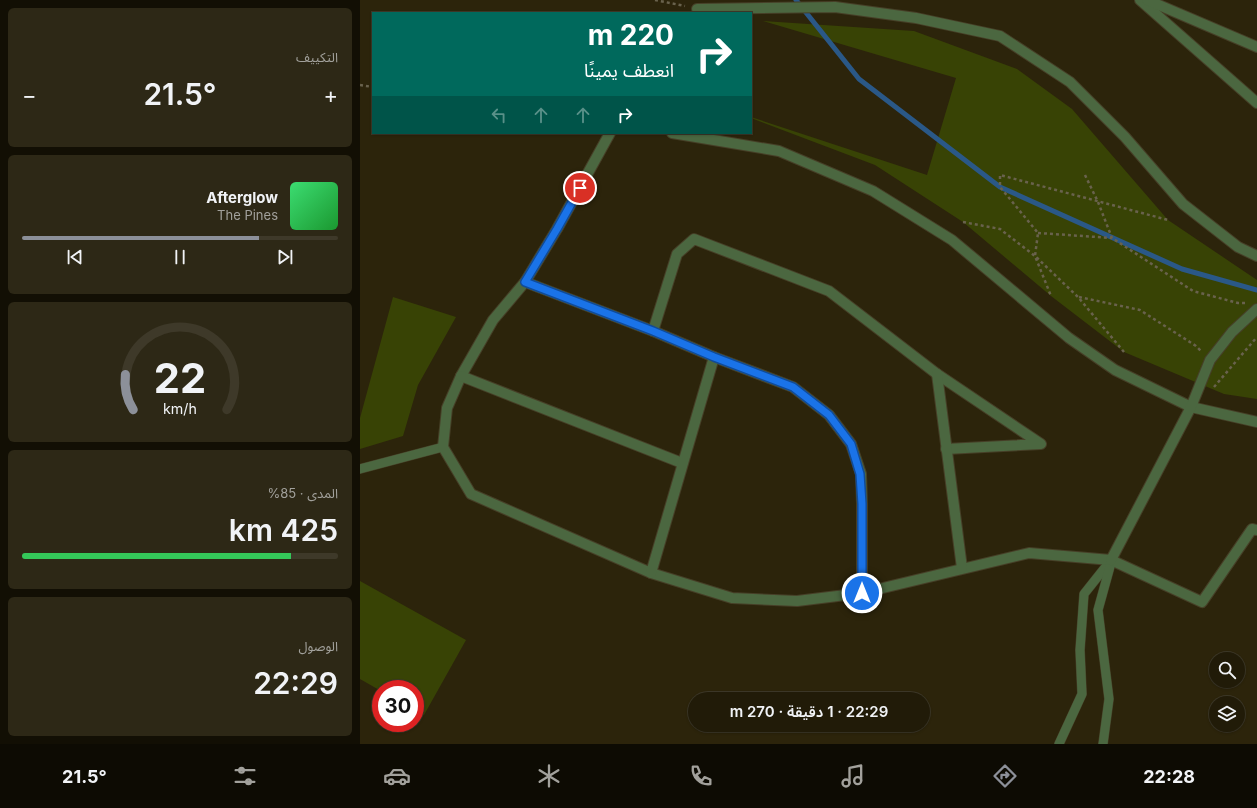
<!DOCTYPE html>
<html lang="ar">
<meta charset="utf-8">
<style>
:root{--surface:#211b08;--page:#2d2816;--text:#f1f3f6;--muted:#a2a19c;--line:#3e3929;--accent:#8c9099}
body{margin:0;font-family:Inter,"Noto Sans Arabic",sans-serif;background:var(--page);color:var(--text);direction:rtl;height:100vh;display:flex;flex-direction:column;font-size:15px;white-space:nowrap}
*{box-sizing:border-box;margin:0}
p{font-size:13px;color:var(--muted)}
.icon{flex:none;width:22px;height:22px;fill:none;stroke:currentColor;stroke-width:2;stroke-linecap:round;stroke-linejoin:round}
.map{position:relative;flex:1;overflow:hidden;direction:ltr}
.side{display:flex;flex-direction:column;gap:8px;padding:8px;background:#120f04;width:360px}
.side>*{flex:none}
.hud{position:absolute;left:12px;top:12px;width:380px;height:122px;border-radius:0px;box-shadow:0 1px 3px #0004,0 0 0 1px var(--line);direction:rtl;background:#00695c;color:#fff;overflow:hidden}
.fabs{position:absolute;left:849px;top:652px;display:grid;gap:8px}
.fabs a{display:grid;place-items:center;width:36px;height:36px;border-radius:50%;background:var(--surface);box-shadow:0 1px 3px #0004,0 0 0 1px var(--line);font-size:20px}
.speed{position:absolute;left:12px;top:680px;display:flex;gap:8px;font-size:20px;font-weight:700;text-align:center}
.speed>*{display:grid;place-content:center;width:52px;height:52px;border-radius:50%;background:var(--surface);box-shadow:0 1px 3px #0004,0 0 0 1px var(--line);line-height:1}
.speed .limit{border:6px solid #d22;background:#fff;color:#111}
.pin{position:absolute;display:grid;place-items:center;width:34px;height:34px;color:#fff;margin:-17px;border:2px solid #fff;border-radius:50%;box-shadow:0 1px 4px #0007}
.me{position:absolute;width:44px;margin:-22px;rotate:0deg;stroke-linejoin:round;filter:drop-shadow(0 0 3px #0008)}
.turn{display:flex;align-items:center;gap:14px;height:84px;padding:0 12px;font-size:18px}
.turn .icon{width:52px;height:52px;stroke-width:2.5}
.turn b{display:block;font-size:28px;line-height:34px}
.lanes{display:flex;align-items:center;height:38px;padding:0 12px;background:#0003;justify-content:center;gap:20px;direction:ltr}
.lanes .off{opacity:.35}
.big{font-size:30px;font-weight:600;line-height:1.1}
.side .card{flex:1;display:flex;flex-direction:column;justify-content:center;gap:6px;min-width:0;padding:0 14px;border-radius:6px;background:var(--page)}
.side .dial{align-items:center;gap:0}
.dial svg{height:104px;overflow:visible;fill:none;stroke:var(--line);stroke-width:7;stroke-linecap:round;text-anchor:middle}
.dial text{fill:var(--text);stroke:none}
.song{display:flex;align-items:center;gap:12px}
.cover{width:48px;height:48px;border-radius:6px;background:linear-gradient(135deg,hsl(140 70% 55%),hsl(130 70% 35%))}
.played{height:4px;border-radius:2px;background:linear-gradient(90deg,var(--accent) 75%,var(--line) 75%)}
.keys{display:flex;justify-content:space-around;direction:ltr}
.heat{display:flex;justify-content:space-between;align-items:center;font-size:22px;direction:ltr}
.charge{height:6px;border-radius:3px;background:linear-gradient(90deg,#34c759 85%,var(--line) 0)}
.trip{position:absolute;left:328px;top:692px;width:242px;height:40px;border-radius:20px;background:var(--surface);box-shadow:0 1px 3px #0004,0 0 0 1px var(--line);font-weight:600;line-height:40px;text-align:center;direction:rtl}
.tab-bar{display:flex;height:64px;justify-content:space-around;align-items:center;background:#0d0b03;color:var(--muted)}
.tab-bar .icon{width:28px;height:28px}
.tab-bar .active{color:var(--accent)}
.tab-bar b{font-size:18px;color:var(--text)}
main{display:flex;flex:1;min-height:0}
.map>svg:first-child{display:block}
.green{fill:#384305}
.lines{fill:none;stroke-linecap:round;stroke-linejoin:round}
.stream{stroke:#2a5887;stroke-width:5}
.lane-casing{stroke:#463f27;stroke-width:10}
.street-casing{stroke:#463f27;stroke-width:12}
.path{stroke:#69624d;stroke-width:2.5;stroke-dasharray:3 3;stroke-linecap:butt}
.lane{stroke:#4b6740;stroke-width:9}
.street{stroke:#4b6740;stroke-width:10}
.route-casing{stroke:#114b97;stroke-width:10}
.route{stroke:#1a73e8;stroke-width:7}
</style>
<main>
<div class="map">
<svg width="897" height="744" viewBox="0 0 897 744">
<rect width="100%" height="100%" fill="#2c240b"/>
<g class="green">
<path d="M403 21 554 31 657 69 712 109 808 220 897 280V399L864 394 764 352 691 296 603 222 515 165 391 118V117L567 175 596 78Z"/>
<path d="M33 297 96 317 58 385 43 436 0 449V418Z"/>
<path d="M0 581 106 640 64 715 55 710V689H21V691L0 679Z"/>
</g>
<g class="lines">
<path class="stream" d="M436 0 499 79 640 187 822 269 897 290"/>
<g class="lane-casing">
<g id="lane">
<path d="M0 469 83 447"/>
<path d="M699 744 722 694 720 650 724 594 751 560"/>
<path d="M743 744 749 699 738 610 751 563"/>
</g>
</g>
<g class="street-casing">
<g id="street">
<path d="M780 0 897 103"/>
<path d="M787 0 897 47"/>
<path d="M337 9 475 7 556 18 640 36 710 82 765 137 823 204 878 247 897 256"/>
<path d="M250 133 197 229 165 282 133 320 101 376 87 408 83 447 111 494 291 573 372 598 437 601 502 593 669 553 751 560 842 602 892 529 897 530"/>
<path d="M312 133 419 151 513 191 592 240 709 338 755 370 831 407 897 422"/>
<path d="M165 282 293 331 354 357 433 387 469 415 491 444 501 474 502 504V593"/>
<path d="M293 331 317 254 334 239 469 291 577 374 681 444 586 449"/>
<path d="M577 374 602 568"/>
<path d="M101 376 322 463"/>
<path d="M751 560 831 407 850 360 872 332 897 309"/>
<path d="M291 573 354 357"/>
</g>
</g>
<g class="path">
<path d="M295 0 325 6"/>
<path d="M0 85 13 87"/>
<path d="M725 175 738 202 752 238 833 291 878 303H885"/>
<path d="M603 222 640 229 675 256 691 296"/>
<path d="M678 233 752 238"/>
<path d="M719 297 780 310 836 346 842 352"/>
<path d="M764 352 718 297 675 256 678 233 640 187V175L808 220"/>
<path d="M854 387 897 337"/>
</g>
<use href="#lane" class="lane"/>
<use href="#street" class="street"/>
</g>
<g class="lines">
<g class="route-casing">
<path id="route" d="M220 188 197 229 165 282 293 331 354 357 433 387 469 415 491 444 500 474 502 504V593"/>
</g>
<use href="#route" class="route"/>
</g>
</svg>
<div class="fabs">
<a><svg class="icon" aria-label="search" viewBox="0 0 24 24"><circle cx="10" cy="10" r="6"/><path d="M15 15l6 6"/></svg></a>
<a><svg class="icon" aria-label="layers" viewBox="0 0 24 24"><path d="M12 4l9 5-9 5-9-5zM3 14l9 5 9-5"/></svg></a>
</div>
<div class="speed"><div class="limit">30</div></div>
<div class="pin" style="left:220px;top:188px;background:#d93025"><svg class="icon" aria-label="arrive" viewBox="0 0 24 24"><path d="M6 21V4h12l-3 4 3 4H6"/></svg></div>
<svg class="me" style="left:502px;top:593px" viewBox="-20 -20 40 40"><circle r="17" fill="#1a73e8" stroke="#fff" stroke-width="3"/><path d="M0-11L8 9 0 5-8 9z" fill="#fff"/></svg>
<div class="trip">22:29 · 1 دقيقة · 270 m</div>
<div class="hud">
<div class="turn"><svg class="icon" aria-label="right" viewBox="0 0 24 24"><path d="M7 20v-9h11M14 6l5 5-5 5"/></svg><div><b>220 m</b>انعطف يمينًا</div></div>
<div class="lanes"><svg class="icon off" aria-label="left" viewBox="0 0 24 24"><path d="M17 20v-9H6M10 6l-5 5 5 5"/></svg><svg class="icon off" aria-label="ahead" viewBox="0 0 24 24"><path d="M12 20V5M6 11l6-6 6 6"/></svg><svg class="icon off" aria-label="ahead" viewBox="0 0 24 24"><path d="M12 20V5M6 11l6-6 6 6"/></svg><svg class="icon" aria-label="right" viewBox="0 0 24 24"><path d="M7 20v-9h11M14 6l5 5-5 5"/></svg></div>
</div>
</div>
<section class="side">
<div class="card"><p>التكييف</p>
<div class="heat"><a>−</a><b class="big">21.5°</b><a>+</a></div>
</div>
<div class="card">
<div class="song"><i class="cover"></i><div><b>Afterglow</b><p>The Pines</p></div></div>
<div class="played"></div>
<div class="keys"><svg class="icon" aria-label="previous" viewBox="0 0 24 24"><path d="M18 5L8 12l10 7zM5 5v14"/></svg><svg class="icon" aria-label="pause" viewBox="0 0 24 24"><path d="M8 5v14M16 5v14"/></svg><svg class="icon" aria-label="next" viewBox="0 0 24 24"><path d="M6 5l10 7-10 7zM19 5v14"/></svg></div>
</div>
<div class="card dial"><svg viewBox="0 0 100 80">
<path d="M14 69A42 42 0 1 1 86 69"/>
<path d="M14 69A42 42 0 0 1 8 42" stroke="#8c9099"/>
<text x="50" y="56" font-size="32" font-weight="700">22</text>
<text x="50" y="72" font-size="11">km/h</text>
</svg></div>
<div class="card"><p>المدى · 85%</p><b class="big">425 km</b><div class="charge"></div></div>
<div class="card"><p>الوصول</p><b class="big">22:29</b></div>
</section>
</main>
<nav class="tab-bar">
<b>22:28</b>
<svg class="icon active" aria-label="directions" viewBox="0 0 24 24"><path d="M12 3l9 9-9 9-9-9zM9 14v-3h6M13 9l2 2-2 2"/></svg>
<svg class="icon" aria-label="music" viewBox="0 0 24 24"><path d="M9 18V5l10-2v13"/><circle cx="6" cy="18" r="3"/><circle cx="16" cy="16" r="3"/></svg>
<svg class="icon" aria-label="phone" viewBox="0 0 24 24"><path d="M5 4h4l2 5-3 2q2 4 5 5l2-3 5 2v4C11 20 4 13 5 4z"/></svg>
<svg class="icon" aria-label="climate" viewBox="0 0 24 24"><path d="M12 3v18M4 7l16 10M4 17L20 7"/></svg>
<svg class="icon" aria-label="car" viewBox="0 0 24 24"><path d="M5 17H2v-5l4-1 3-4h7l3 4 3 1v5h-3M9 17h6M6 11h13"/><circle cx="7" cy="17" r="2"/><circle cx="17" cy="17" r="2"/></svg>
<svg class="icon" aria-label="filters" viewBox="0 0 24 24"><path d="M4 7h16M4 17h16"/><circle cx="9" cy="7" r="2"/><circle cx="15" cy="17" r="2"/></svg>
<b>21.5°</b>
</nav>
